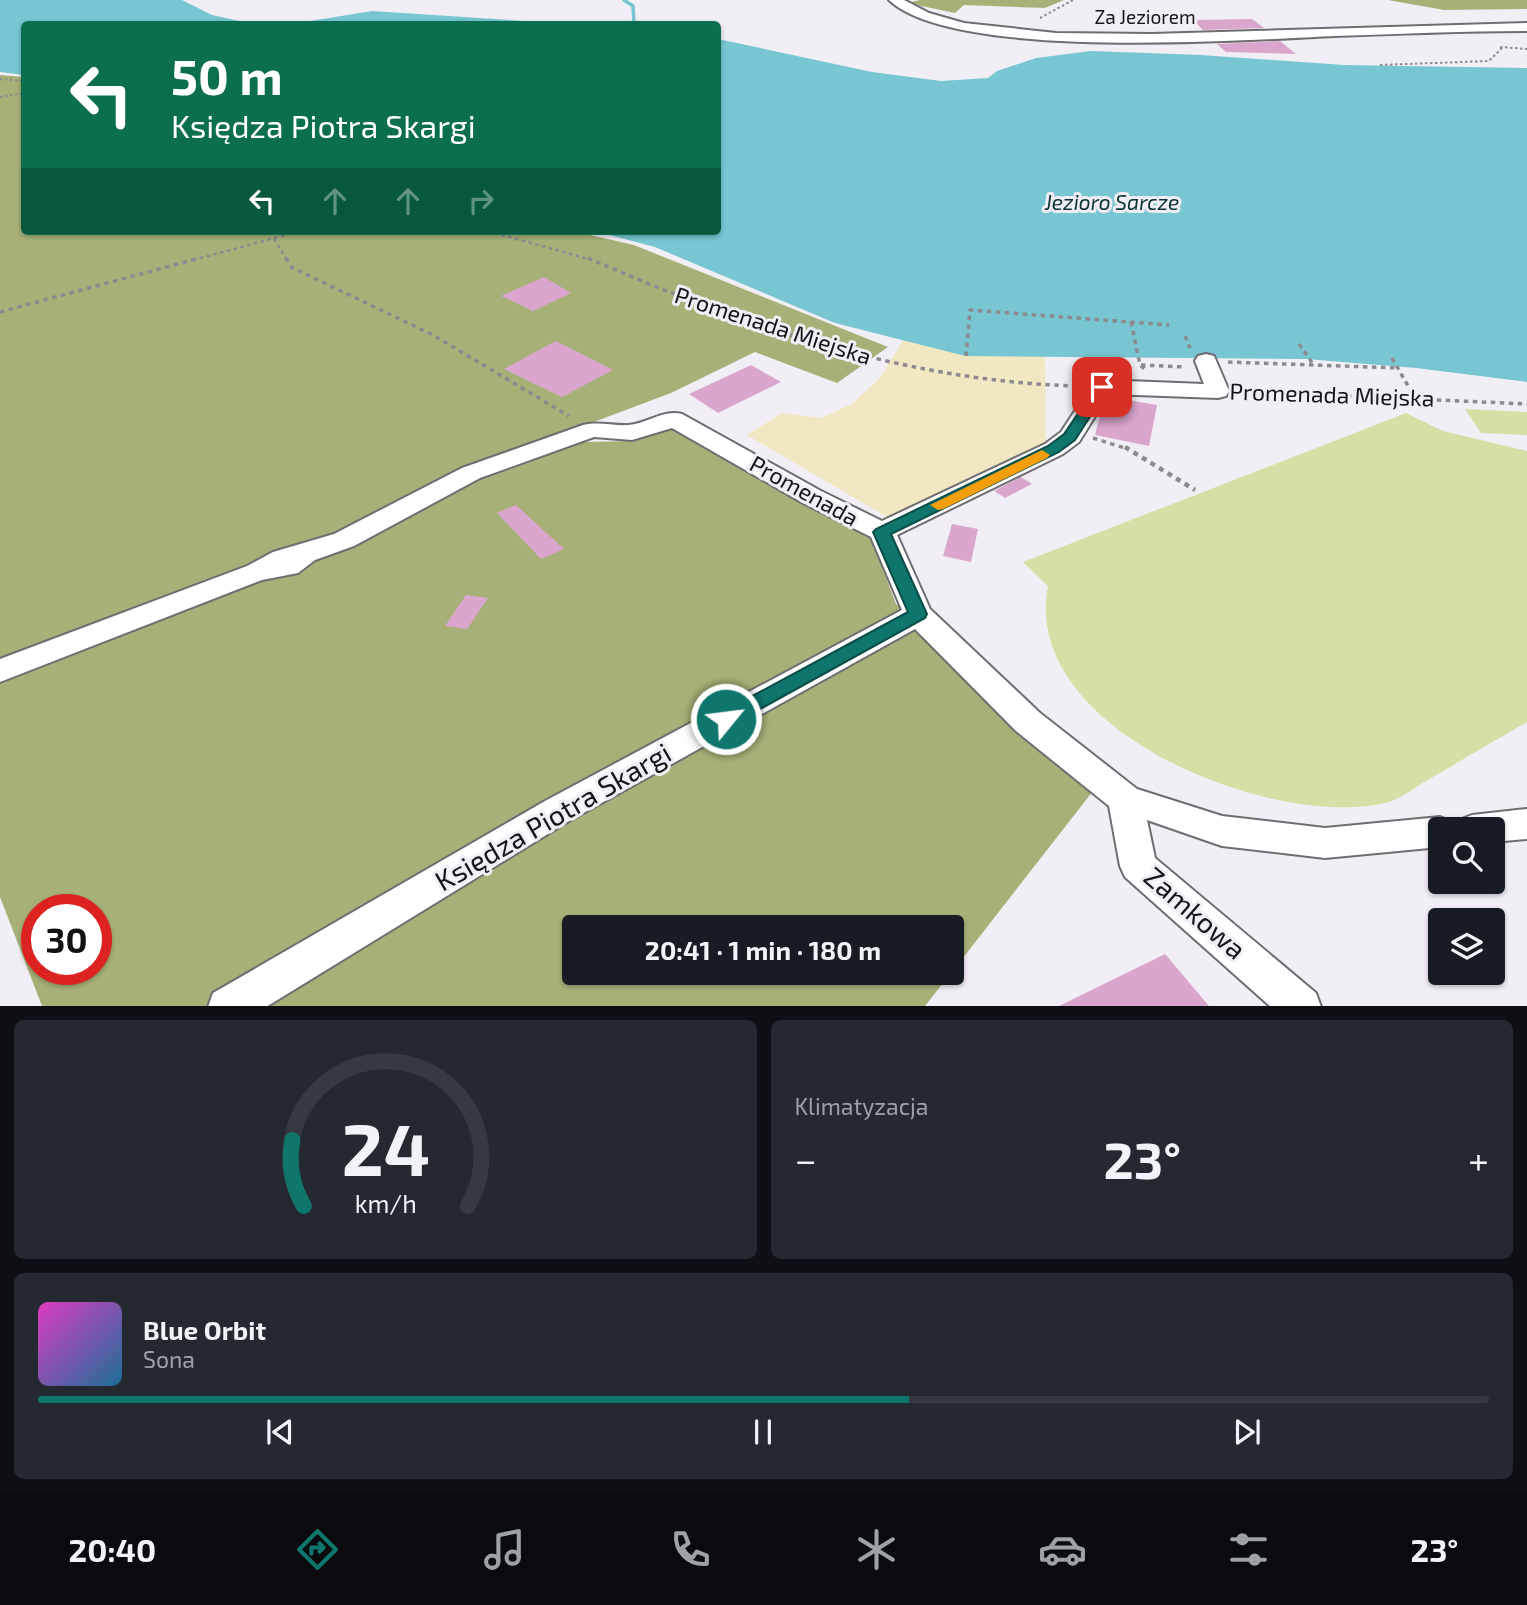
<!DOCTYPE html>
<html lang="pl">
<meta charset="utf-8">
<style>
:root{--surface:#171b24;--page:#242831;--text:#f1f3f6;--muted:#9ea1a6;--line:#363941;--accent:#0f766e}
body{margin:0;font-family:"Exo 2",sans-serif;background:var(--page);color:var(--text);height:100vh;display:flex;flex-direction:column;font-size:26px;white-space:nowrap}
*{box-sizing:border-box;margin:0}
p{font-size:23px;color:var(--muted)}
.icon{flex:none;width:38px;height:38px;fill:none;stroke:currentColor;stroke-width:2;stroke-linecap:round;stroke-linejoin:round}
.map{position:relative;height:1006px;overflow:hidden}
.details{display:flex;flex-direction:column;gap:14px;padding:14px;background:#0d0f14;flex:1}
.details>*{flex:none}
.hud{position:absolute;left:21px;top:21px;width:700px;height:214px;border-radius:7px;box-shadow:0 2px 5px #0004;background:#0b6e4f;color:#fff;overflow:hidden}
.buttons{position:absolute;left:1428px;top:817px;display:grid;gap:14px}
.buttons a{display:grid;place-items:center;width:77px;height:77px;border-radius:7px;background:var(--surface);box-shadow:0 2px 5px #0004;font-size:35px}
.speed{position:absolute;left:21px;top:894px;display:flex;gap:14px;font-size:35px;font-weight:700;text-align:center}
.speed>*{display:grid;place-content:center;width:91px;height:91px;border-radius:50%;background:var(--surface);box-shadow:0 2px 5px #0004;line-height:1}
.speed .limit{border:10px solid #d22;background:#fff;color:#111}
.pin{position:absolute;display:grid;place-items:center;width:60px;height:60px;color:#fff;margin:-30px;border-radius:14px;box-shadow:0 4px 10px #0006}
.me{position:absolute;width:77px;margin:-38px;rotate:61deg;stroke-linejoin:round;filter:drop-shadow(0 0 5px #0008)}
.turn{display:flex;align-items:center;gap:24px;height:147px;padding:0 35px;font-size:32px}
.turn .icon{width:91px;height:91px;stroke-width:2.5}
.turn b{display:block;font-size:49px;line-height:60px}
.lanes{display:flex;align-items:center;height:66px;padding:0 35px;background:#0003;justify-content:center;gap:35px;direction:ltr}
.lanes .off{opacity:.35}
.big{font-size:52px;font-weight:700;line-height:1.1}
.details .tile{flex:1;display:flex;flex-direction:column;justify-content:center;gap:10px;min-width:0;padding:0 24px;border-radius:10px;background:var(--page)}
.details .dial{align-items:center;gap:0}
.dial svg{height:182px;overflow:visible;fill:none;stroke:var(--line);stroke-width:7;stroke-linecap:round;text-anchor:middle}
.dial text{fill:var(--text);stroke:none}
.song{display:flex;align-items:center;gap:21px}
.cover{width:84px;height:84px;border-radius:10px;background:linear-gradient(135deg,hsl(310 70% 55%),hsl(200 70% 35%))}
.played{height:7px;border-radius:4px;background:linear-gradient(90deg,var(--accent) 60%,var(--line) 60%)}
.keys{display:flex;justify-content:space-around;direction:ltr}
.heat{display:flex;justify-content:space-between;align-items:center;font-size:38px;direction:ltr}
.details .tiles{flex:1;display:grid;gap:14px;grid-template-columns:1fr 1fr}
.tile:last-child{grid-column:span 2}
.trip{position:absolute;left:562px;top:915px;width:402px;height:70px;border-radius:7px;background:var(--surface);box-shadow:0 2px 5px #0004;font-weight:700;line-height:70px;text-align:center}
.menu{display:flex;height:112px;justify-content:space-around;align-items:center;background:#090b0e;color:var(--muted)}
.menu .icon{width:49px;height:49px}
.menu .selected{color:var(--accent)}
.menu b{font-size:32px;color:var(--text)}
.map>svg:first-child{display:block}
.green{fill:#d5e0a6}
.forest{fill:#a7b177;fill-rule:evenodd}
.sand{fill:#f1e7c2}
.water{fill:#77c6d2}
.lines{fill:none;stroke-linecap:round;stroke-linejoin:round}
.stream{stroke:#77c6d2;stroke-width:3.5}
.building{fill:#daa6ce}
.minor-casing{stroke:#6f6d72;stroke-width:4}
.path-far3{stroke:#8c8a8f;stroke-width:2;stroke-dasharray:2.5 2.5;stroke-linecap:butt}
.path-far2{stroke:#8c8a8f;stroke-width:2.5;stroke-dasharray:3.5 3.5;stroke-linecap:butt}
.path-far1{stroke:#8c8a8f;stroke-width:3.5;stroke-dasharray:4.5 4.5;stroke-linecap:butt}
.path{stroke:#8c8a8f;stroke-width:4.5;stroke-dasharray:5 5;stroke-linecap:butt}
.minor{fill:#fff;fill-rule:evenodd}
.route{fill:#0f766e;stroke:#0a4d48;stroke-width:2}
.slow{fill:#f59e0b}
.labels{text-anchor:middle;stroke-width:6;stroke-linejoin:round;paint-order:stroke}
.far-street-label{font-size:19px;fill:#151416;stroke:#f1eff5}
.far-water-label{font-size:21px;font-style:italic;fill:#0b3238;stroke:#f1eff5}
.street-label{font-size:23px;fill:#151416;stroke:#f1eff5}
.near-street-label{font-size:28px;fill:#151416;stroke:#f1eff5}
</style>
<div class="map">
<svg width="1527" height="1007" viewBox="0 0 1527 1007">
<rect width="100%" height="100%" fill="#f1eff5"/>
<g class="green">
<path d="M1465 409 1527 412V435L1481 433Z"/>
<path d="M1406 413 1443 431 1527 451V722C1493 742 1460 761 1426 781 1415 787 1402 798 1389 802 1276 832 1019 730 1048 586L1023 562Z"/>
</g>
<g class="forest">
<path d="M920 0H1064L1045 8 964 5 955 13 907 3Z"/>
<path d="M1388 0H1527V9L1444 10Z"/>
<path d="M0 75 24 77V231H572L634 245 888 347 837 383 755 352 671 393 578 428 580 442 634 441 670 426 872 540 896 604 919 626 993 710 1093 791 952 972V928H574V973H951L925 1006H42L0 897ZM37 910H96V970H37Z"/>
</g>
<path class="sand" d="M904 339 965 356 1045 355 1046 446 892 520 747 435 782 413 821 418 852 404 879 379Z"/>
<g class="water">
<path d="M0 0H182L212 15 253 24H24V75L0 72Z"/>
<path d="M372 11 571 24H292Z"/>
<path d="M718 39 872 72 941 81 988 78 997 71 1036 58 1091 51 1201 55 1344 65 1527 68V382L1416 368 1306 359 965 356 835 323 655 247 594 231H718Z"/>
</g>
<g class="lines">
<path class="stream" d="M624 0 633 6 634 24"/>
</g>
<g class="building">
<path d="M1252 19 1264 28 1203 30 1193 20Z"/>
<path d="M1280 41 1296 54 1226 52 1217 44Z"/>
<path d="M544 277 571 293 533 311 501 296Z"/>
<path d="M556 341 613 370 562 397 504 369Z"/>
<path d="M751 365 781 382 718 413 689 394Z"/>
<path d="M1110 397 1157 405 1149 446 1095 435 1101 412Z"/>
<path d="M1021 477 1032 484 1005 498 994 491Z"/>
<path d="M516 505 564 549 541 559 497 513Z"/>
<path d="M952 524 978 529 971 562 943 556Z"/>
<path d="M466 595 488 598 467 629 445 626Z"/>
<path d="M1165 954 1209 1006H1059Z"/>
</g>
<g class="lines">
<g class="minor-casing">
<g id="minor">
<path d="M889 0H904L929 13 964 23 1056 33 1152 34 1527 23V31C1463 31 1399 34 1335 36 1243 40 954 61 889 0Z"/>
<path d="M1206 354 1214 356 1229 391 1226 396 1218 398 1109 394 1079 442 1063 454 897 535 930 609 1040 713 1137 789 1222 816 1325 828 1440 817 1453 822 1456 827 1459 820 1472 815 1527 809V839L1493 842V830H1440V847L1325 858 1222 846 1147 820 1155 858 1316 993 1321 1007H1271L1125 877 1120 866 1109 806 1016 731 915 629 569 821 266 1007H208L213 993 545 801 902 610 871 537 803 503 672 428 632 440 594 437 480 478 354 546 315 560 298 573 262 580 0 682V659L247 566 273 552 334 534 462 468 583 425C599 421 613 426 628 425 647 424 663 409 682 414L821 491 882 521 1045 444 1061 432 1094 382 1102 380 1204 384 1195 361 1198 356Z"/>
</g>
</g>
<g class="path-far3">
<path d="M1040 18 1073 0"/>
<path d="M1500 47 1527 49"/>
<path d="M1380 65 1489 61 1502 48"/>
<path d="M0 79 24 81"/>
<path d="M0 97 24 93"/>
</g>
<g class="path-far2">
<path d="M488 231 592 260"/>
<path d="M274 239 287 260"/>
<path d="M193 260 301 231"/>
</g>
<g class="path-far1">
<path d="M286 258 291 267 433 335 569 416"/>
<path d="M588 258C743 326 906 381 1076 386"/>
<path d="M0 312 200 258"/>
<path d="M1131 322 1140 365 1146 370"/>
<path d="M1185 336 1190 348"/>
<path d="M1299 344 1313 364"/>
<path d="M966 356 970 310 1169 325"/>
<path d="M1392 358 1415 398"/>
<path d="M1228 362 1399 368"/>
<path d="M1141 365 1185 367"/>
<path d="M1239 391 1527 404"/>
<path d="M1398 397 1401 407"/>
<path d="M1093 438 1128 449"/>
</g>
<path class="path" d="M1125 447 1195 490"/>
<use href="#minor" class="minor"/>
</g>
<path class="route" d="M1102 383 1109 387 1075 440 1059 452 891 534 927 614 925 618 733 724 726 727 719 724 716 719 719 714 908 612 873 532 876 529 1048 446 1064 434 1098 384Z"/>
<path class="slow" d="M1042 450 1050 455 1047 458 943 509 938 510 930 505Z"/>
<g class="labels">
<g class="far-street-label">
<text x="1145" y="24">Za Jeziorem</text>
</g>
<g class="far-water-label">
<text x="1112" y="210">Jezioro Sarcze</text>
</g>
<g class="street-label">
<text transform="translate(773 326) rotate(18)" y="8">Promenada Miejska</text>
<text transform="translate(1332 395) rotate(2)" y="8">Promenada Miejska</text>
<text transform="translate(804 491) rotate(29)" y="8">Promenada</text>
</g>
<g class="near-street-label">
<text transform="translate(553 817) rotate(-30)" y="10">Księdza Piotra Skargi</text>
<text transform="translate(1195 913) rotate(41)" y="10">Zamkowa</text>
</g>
</g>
</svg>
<div class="buttons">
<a><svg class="icon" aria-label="search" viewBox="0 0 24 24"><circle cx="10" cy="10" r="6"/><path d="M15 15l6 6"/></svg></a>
<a><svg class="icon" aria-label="layers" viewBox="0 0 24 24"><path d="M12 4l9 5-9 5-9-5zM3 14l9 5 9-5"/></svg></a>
</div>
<div class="speed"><div class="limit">30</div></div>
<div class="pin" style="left:1102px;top:387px;background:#d93025"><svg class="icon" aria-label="arrive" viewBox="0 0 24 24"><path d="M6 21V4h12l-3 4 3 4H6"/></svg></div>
<svg class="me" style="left:726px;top:719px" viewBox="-20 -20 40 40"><circle r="17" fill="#0f766e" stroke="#fff" stroke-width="3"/><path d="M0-11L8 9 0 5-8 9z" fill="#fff"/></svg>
<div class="trip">20:41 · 1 min · 180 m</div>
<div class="hud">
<div class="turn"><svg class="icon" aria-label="left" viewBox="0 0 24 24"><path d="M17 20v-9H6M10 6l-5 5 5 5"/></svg><div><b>50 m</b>Księdza Piotra Skargi</div></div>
<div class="lanes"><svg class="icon" aria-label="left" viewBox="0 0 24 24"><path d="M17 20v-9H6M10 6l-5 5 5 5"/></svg><svg class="icon off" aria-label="ahead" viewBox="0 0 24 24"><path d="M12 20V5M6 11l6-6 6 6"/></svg><svg class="icon off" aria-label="ahead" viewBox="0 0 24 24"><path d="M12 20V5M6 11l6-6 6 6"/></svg><svg class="icon off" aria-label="right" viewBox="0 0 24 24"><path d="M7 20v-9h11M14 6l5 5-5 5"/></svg></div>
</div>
</div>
<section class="details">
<div class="tiles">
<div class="tile dial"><svg viewBox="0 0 100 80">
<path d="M14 69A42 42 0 1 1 86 69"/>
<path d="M14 69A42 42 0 0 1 9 40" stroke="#0f766e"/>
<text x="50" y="56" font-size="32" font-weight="700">24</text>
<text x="50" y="72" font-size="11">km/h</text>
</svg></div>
<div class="tile"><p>Klimatyzacja</p>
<div class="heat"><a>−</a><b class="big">23°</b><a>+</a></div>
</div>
<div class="tile">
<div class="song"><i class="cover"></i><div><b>Blue Orbit</b><p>Sona</p></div></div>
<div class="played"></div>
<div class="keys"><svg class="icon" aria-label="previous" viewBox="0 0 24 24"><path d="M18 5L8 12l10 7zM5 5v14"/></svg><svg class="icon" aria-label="pause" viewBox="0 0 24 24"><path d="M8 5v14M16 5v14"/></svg><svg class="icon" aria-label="next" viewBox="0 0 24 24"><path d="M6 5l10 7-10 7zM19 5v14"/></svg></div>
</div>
</div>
</section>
<nav class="menu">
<b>20:40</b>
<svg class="icon selected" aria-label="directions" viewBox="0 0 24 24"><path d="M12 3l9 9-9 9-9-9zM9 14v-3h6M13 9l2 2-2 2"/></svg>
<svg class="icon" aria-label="music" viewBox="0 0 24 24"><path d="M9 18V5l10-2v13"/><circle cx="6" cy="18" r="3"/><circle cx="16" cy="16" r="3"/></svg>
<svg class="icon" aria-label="phone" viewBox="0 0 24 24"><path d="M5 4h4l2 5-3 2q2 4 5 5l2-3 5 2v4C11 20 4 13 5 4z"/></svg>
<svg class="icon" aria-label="climate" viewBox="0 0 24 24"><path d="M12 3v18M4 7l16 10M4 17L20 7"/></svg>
<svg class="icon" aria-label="car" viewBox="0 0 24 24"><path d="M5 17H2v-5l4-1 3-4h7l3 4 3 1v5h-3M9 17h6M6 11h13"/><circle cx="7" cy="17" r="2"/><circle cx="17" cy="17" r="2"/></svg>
<svg class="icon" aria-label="filters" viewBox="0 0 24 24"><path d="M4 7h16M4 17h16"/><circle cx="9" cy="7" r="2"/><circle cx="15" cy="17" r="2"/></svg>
<b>23°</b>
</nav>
